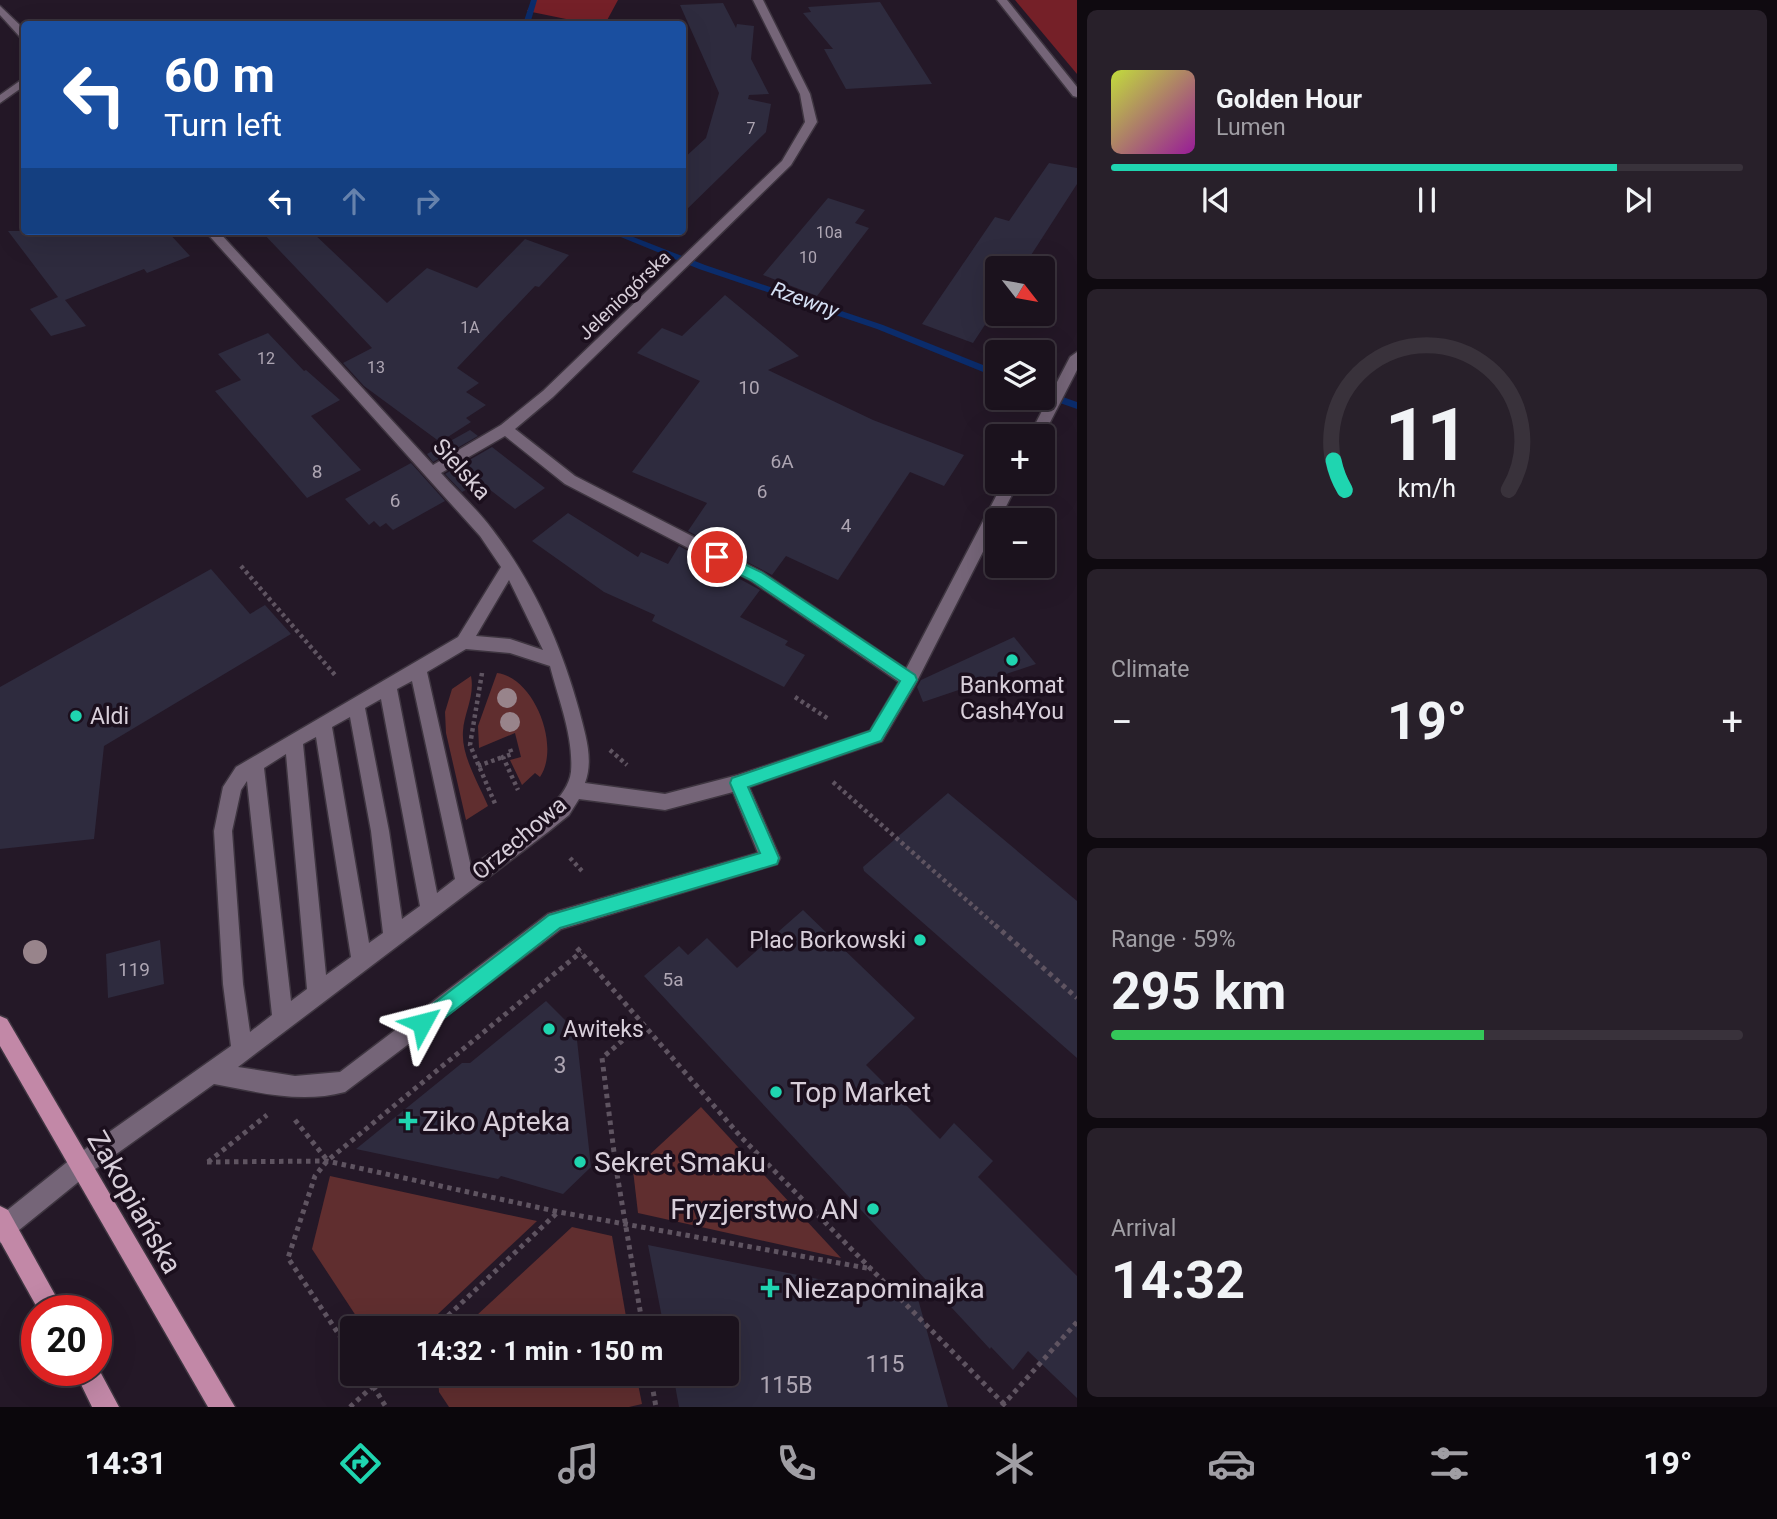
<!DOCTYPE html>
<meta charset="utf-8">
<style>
:root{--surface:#1b121d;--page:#28202a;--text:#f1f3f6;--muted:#a09ea4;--line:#39323b;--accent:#1fd5b0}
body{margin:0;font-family:Roboto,sans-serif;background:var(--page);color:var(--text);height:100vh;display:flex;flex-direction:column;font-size:26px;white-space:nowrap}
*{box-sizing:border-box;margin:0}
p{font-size:23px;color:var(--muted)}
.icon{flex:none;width:38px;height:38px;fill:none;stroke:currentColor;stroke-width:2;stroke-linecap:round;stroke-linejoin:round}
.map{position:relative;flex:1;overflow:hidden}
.side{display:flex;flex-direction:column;gap:10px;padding:10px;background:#0f0a10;width:700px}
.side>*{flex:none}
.guide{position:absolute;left:21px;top:21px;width:665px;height:214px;border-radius:7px;box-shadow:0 7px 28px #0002,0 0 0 2px var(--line);background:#1a4fa0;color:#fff;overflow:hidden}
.needle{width:46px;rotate:121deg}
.tools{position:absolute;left:985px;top:256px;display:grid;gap:14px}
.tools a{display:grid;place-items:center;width:70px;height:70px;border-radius:7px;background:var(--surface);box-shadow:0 7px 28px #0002,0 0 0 2px var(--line);font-size:35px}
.speed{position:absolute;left:21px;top:1295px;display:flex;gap:14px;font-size:35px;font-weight:700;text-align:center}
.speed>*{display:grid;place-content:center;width:91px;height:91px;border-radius:50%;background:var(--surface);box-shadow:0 7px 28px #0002,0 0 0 2px var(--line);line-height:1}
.speed .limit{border:10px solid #d22;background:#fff;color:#111}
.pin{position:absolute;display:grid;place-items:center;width:60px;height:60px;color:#fff;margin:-30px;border:4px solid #fff;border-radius:50%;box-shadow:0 2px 7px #0007}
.me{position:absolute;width:77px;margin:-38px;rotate:52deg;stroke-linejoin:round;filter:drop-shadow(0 0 5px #0008)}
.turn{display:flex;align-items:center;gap:24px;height:147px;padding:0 28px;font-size:32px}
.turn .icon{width:91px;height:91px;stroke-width:2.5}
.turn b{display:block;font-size:49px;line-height:60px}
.lanes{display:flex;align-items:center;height:66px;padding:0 28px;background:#0003;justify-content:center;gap:35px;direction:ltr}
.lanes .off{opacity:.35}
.big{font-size:52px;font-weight:700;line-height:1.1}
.side .card{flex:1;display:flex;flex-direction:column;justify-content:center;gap:10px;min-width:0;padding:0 24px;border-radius:10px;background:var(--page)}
.side .dial{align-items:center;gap:0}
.dial svg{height:182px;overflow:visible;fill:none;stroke:var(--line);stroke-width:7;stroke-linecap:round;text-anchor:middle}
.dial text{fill:var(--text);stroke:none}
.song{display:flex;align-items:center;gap:21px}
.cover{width:84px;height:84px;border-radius:10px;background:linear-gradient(135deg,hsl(70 70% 55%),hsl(300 70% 35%))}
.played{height:7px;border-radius:4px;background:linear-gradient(90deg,var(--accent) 80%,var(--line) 80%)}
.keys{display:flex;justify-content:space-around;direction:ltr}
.heat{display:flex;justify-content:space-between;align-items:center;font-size:38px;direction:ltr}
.charge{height:10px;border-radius:5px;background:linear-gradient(90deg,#34c759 59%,var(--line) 0)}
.trip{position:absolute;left:340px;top:1316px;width:399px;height:70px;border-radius:7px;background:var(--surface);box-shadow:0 7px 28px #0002,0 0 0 2px var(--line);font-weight:700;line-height:70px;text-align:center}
.tabs{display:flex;height:112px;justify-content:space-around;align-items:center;background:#0b070c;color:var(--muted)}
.tabs .icon{width:49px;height:49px}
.tabs .on{color:var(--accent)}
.tabs b{font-size:32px;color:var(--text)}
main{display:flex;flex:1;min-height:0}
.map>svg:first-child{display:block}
.green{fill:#602e2f}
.forest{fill:#752028}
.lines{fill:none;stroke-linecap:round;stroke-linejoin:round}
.stream{fill:#0b2c6b;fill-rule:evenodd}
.building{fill:#2e2b3e}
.minor-casing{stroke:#3e3540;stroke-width:3}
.major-casing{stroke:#3e3540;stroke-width:3}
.path-far1{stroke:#5f5461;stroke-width:4.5;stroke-dasharray:3.5 3.5;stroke-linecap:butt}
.path{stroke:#5f5461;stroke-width:5;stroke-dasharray:4.5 4.5;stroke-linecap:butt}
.minor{fill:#756578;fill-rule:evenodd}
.major{fill:#c288a7;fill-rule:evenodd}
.tree{fill:#98848b}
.route{fill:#1fd5b0;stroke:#148a72;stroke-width:2}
.poi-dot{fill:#1fd5b0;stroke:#1b0f1d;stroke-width:2.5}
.labels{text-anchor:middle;stroke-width:7;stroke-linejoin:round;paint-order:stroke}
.far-number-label{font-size:16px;fill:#aea6b3}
.far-street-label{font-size:19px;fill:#d8cfda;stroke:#1b0f1d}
.number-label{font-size:19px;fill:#aea6b3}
.far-water-label{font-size:21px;font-style:italic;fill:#d5e0f4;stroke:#1b0f1d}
.street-label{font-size:23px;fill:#d8cfda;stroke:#1b0f1d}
.poi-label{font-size:23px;fill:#d8cfda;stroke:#1b0f1d;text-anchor:start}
.near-number-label{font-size:23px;fill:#aea6b3}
.near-poi-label{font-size:28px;fill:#d8cfda;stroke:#1b0f1d;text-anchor:start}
.near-street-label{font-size:28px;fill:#d8cfda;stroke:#1b0f1d}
</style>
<main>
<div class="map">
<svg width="1077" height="1407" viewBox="0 0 1077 1407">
<rect width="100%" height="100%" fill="#241827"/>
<g class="green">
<path d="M497 673C534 677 561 746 540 777L535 773 522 785 510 760 521 757 515 733 479 748 478 726Z"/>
<path d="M471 676C475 696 464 713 463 731 461 756 479 784 488 806L466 820 446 733 445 712 452 689Z"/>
<path d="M701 1107 841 1258 638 1213 633 1170Z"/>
<path d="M330 1176 537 1221 423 1328H364L312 1249Z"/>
<path d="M572 1227 612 1236 628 1328H463Z"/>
<path d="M438 1374H636L642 1404 629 1407H449L439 1392Z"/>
</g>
<g class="forest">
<path d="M534 0H618L605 24H566V19L527 11Z"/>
<path d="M1015 0H1077V74Z"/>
</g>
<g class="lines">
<g class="stream">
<path d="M531 0H537L530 24H523Z"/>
<path d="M606 231H618L705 265 883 325 998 371V378L877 329 699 269Z"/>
<path d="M1043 390 1077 402V409L1043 397Z"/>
</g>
</g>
<g class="building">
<path d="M880 2 932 84 846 89 824 49H833L803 13 811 12 808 7Z"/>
<path d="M723 3 736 28 737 24 754 26 751 59 769 94 749 95 748 99 771 104 766 132 682 214V160L706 138 719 93 680 5Z"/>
<path d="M1049 163 1077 168V184L1024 266 998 257V305L973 343 922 324 995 217 1009 221Z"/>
<path d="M828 198 865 210 855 223 869 228 817 296 763 275Z"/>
<path d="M8 231H167L190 256 147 273 144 269 65 300 86 326 51 336 30 309 58 297Z"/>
<path d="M261 231H311L387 303 427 268 477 288 525 239 569 255 539 287 535 286 457 368 479 383 466 392 486 405 466 418 471 422 440 442 364 386 343 363 372 348Z"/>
<path d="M725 295 799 356 768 370 873 420 964 455 944 486 910 472 838 580 786 556 772 575 688 531 707 503 632 472 700 381 637 353 662 328 682 336Z"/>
<path d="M268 333 304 371 306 370 340 400 311 416 361 470 307 498 215 391 241 380 218 354Z"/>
<path d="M470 430 478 436 433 462 427 454Z"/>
<path d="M492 447 545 488 515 509 480 482 462 492 445 474Z"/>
<path d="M411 463 445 501 393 530 386 523 380 527 374 521 369 525 345 499Z"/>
<path d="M568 513 638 557 641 552 668 564 679 546 760 590 740 617 788 641 785 645 805 655 784 687 652 621 655 615 604 592 532 541Z"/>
<path d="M211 569 250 614 265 605 291 634 104 746 94 839 0 849V687Z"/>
<path d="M1014 637 1036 664 923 702 917 687 921 680Z"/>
<path d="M948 793 1077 901V1058L864 871 863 867Z"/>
<path d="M803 910 915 1018 866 1065 940 1139 954 1123 993 1161 978 1177 1077 1276V1398L1028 1351 1013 1370 991 1347 990 1349 644 976 679 946 688 955 707 938 737 968Z"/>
<path d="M160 940 164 984 108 998 106 954Z"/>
<path d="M546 1001 576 1031 591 1167 563 1194 501 1176 498 1179 356 1149 462 1063H470Z"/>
<path d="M648 1245 918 1299 948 1407H679L673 1374H726V1328H664Z"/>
</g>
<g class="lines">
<g class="minor-casing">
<g id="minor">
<path d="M753 0H763L810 94 817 122 791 165 553 397 515 429 575 476 762 572 906 669 1004 481H1019L915 685 882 741 749 787 780 858 777 864 561 929 345 1092C300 1104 258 1092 214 1084L87 1175 8 1239 0 1243V1216L71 1159 231 1046 223 984 214 831 223 787 236 767 458 637 501 567 480 536 205 231H218L433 465 501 425 543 391 782 161 805 122 800 94ZM505 436 565 484 750 580 899 682 870 731 738 775 665 794 585 783C594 759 585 734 579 710 561 644 533 582 492 529 477 509 458 492 441 473ZM509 580 543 650 510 639 476 636ZM466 649 510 653 550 666C558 698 574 737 571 772 567 808 499 846 471 867L427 672ZM412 681 455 879 437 893 397 689ZM381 699 420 906 402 919 389 831 365 708ZM350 717 371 831 383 933 369 943 332 727ZM316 737 351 957 326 975 303 744ZM286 754 307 989 291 1001 264 768ZM247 781 272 1015 250 1032 243 984 232 831 241 790ZM733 792 758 853 548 914 340 1072 295 1076 238 1067 548 832 569 815 579 799 665 810Z"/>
<path d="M997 0H1007L1077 87V97L1073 96Z"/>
<path d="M0 6 24 29V38L20 37 0 15Z"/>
<path d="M24 78V86L0 103V95Z"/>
<path d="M1077 352V370L1043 436H1029L1070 357Z"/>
</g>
</g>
<g class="major-casing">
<g id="major">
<path d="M0 1016 7 1019 235 1407H208L0 1046Z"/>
<path d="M0 1206 8 1210 64 1311H39L0 1241Z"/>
<path d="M96 1364 119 1407H92L74 1370H96Z"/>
</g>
</g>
<g class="path-far1">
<path d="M241 566 335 675"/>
<path d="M482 673 470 745 496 806"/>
<path d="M795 697 830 720"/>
<path d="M510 749 512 754 503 757 518 790"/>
<path d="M610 750 627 765"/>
<path d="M478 766 503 757"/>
<path d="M833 782 997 927"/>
<path d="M570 858 582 871"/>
</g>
<g class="path">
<path d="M995 925 1077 998"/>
<path d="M577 948 741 1137 1007 1407"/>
<path d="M643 1023 602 1058 616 1168 643 1328"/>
<path d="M295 1120 327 1160"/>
<path d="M207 1162 327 1161 559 1212 872 1269"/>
<path d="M208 1162 267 1115"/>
<path d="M435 1328 558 1212"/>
<path d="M352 1354 288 1258 315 1176 327 1161 581 952"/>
<path d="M386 1374 373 1386 386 1407"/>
<path d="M650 1374 656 1407"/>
<path d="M1002 1406 1077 1322"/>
<path d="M350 1407 373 1386 365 1374"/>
</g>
<use href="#minor" class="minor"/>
<use href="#major" class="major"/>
</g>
<g class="tree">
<circle cx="507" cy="698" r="10"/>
<circle cx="510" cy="722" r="10"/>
<circle cx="35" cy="952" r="12"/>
</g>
<path class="route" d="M717 551 761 572 915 675 917 680 881 741 748 787 779 858 777 864 560 928 429 1030 422 1033 416 1030 413 1023 416 1017 549 915 760 853 730 783 732 778 870 731 900 681 751 580 712 561V553Z"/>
<g class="poi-dot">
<circle cx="1012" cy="660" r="7"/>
<circle cx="76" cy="716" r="7"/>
<circle cx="920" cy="940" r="7"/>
<circle cx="549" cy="1029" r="7"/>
<circle cx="776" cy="1092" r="7"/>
<path d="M404.5 1110.5h7v7h7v7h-7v7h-7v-7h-7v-7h7z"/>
<circle cx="580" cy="1162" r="7"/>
<circle cx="873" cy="1209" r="7"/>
<path d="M766.5 1277.5h7v7h7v7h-7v7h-7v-7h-7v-7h7z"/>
</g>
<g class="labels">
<g class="far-number-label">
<text x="751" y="134">7</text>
<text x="829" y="238">10a</text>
<text x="808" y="263">10</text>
<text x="470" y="333">1A</text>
<text x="266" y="364">12</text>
<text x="376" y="373">13</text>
</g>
<g class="far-street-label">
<text transform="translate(624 295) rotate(-44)" y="7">Jeleniogórska</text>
</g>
<g class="number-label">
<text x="749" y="394">10</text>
<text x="782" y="468">6A</text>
<text x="317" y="478">8</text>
<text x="762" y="498">6</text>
<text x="395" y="507">6</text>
<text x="846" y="532">4</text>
<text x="134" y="976">119</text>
<text x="673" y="986">5a</text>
</g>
<g class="far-water-label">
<text transform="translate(805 300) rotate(20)" y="7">Rzewny</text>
</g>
<g class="street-label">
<text transform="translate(462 469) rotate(48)" y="8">Sielska</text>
<text transform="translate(519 838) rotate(-40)" y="8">Orzechowa</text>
</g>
<g class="poi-label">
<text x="1012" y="693" text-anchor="middle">Bankomat<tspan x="1012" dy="26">Cash4You</tspan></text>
<text x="90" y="724">Aldi</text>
<text x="906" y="948" text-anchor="end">Plac Borkowski</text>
<text x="563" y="1037">Awiteks</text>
</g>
<g class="near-number-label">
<text x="560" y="1073">3</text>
<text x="885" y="1372">115</text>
<text x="786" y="1393">115B</text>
</g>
<g class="near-poi-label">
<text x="790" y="1102">Top Market</text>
<text x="422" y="1131">Ziko Apteka</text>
<text x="594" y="1172">Sekret Smaku</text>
<text x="859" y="1219" text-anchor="end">Fryzjerstwo AN</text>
<text x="784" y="1298">Niezapominajka</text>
</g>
<g class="near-street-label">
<text transform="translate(135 1202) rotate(60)" y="10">Zakopiańska</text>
</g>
</g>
</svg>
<div class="tools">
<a><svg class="needle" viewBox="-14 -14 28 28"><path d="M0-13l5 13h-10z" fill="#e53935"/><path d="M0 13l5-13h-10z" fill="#a09ea4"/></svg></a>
<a><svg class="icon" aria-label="layers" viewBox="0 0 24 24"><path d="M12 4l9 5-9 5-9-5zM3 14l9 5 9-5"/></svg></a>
<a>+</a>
<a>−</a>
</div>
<div class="speed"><div class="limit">20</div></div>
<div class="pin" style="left:717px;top:557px;background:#d93025"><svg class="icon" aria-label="arrive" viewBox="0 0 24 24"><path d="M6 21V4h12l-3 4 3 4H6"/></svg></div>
<svg class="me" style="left:422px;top:1023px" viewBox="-20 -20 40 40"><path d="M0-17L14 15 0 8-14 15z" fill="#1fd5b0" stroke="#fff" stroke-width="4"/></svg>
<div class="trip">14:32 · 1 min · 150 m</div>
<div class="guide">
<div class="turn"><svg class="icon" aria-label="left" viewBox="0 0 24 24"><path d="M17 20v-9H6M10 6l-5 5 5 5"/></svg><div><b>60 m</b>Turn left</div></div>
<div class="lanes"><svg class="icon" aria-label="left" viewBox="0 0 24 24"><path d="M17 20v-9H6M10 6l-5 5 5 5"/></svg><svg class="icon off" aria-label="ahead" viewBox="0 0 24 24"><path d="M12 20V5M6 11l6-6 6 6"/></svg><svg class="icon off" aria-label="right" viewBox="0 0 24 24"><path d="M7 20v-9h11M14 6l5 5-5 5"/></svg></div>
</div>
</div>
<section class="side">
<div class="card">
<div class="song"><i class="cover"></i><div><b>Golden Hour</b><p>Lumen</p></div></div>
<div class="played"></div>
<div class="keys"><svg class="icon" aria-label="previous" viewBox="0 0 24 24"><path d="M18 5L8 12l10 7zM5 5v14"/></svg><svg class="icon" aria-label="pause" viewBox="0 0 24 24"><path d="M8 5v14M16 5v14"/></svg><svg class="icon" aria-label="next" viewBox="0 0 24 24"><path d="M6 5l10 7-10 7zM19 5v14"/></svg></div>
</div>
<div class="card dial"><svg viewBox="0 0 100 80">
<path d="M14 69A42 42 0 1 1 86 69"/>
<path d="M14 69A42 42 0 0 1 9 56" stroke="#1fd5b0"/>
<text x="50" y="56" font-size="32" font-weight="700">11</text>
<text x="50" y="72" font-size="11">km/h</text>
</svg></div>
<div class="card"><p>Climate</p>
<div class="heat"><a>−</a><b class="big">19°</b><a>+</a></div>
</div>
<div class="card"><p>Range · 59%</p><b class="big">295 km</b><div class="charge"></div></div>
<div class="card"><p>Arrival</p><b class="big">14:32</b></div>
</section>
</main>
<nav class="tabs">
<b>14:31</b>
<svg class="icon on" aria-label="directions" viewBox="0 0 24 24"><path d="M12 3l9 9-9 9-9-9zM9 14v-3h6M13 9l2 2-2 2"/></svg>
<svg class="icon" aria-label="music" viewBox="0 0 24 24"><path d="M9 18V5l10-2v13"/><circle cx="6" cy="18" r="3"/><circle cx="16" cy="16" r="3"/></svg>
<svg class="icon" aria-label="phone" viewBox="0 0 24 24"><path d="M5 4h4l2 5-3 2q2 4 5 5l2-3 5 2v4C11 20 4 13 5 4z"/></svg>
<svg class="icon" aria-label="climate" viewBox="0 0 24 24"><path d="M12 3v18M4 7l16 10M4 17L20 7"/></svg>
<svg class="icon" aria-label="car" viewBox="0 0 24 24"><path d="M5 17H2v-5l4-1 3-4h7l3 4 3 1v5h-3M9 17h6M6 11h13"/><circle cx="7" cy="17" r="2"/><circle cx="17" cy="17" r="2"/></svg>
<svg class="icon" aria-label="filters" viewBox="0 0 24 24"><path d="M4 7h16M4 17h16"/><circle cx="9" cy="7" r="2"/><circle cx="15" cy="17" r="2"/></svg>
<b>19°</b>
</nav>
